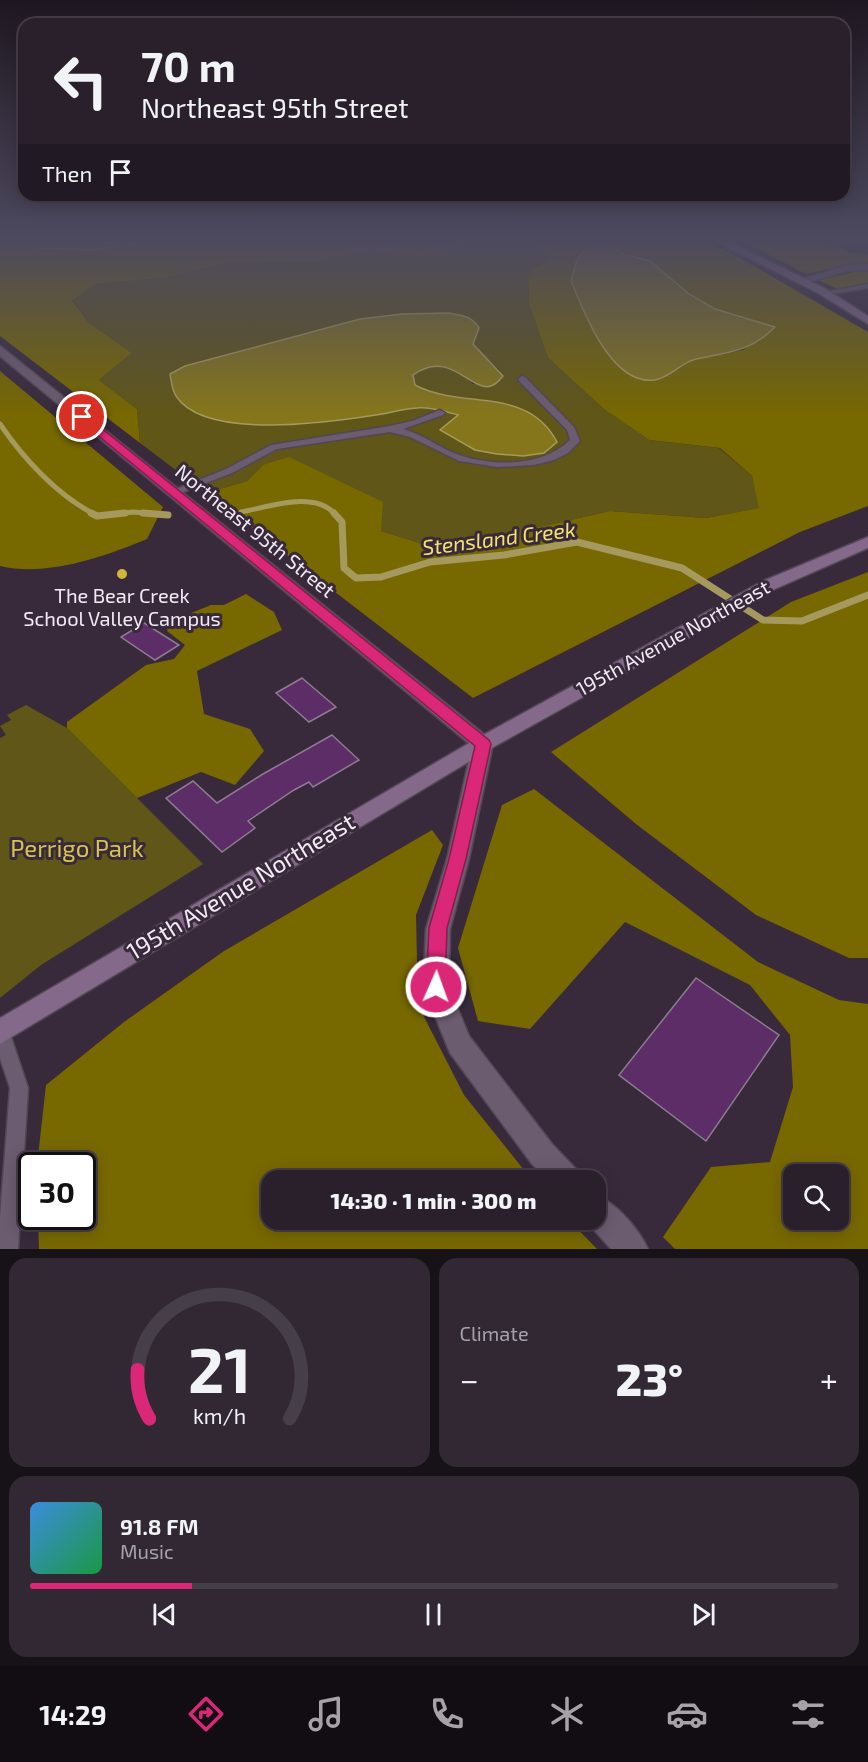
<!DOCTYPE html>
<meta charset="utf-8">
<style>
:root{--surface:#2a202c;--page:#322834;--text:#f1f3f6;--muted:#a5a3a9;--line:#463e48;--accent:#db2777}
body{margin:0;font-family:"Exo 2",sans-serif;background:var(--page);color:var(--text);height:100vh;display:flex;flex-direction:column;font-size:22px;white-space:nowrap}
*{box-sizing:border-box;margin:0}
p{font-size:20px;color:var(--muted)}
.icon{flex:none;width:33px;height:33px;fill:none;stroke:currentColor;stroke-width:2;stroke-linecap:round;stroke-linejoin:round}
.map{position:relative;height:1249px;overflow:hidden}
.panel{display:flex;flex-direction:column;gap:9px;padding:9px;background:#171218;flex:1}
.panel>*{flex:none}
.banner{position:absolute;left:18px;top:18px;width:832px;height:183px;border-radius:18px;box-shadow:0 3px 15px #0003,0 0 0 2px var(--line);background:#2a202c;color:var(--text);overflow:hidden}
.tools{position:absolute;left:783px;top:1164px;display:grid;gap:12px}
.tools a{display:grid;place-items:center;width:66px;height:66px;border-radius:12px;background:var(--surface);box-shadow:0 3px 15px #0003,0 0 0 2px var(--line);font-size:30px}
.speed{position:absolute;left:18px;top:1152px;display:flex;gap:12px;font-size:30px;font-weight:700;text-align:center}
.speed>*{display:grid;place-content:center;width:78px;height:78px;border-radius:50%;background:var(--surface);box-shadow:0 3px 15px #0003,0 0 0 2px var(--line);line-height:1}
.speed .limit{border:3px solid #111;border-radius:9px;background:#fff;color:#111}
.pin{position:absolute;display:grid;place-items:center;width:51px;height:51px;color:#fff;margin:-26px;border:3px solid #fff;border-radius:50%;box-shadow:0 2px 6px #0007}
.me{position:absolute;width:66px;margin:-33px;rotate:2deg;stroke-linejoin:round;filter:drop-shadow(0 0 4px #0008)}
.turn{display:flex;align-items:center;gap:21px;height:126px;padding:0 24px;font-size:27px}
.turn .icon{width:78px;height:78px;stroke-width:2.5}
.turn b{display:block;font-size:42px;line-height:51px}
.then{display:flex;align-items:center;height:57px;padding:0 24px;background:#0003;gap:12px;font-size:22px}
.big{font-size:45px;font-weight:800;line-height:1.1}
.panel .widget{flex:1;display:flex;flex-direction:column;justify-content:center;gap:9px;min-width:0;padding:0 21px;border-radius:18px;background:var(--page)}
.panel .dial{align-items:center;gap:0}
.dial svg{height:156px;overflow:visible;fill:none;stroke:var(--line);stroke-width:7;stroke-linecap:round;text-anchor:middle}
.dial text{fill:var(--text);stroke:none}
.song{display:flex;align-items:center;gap:18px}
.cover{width:72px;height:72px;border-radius:9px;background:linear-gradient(135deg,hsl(210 70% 55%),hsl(140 70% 35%))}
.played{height:6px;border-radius:3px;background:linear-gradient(90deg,var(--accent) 20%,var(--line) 20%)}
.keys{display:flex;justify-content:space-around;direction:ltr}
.heat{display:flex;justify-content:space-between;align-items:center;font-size:33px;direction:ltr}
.panel .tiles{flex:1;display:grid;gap:9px;grid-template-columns:1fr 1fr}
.widget:last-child{grid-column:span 2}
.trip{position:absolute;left:261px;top:1170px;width:345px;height:60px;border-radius:18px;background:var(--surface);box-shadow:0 3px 15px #0003,0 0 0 2px var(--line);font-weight:800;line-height:60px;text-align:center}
.tab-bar{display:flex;height:96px;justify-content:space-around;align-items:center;background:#110d12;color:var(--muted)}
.tab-bar .icon{width:42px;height:42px}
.tab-bar .on{color:var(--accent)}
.tab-bar b{font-size:27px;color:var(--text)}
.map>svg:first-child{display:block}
.green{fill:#605617;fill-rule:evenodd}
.forest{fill:#776800;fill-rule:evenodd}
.water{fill:#85761b;stroke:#a6995d;stroke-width:1.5}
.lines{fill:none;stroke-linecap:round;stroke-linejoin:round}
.stream-far1{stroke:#a6995d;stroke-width:5}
.stream{stroke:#a6995d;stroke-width:7}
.building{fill:#5c2d66;stroke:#8d7c91;stroke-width:1.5}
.lane-casing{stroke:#524655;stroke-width:3}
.street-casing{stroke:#524655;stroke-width:3}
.secondary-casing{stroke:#524655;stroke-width:3}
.lane{fill:#6c5c70;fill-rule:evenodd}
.street{fill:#6c5c70;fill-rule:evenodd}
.secondary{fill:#84698a;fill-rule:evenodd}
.route{fill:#db2777;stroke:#8e194d;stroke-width:1.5}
.poi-dot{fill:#ceb837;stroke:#382a3b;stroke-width:2}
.labels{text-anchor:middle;stroke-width:6;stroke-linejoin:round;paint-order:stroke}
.street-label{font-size:20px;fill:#f4eaf6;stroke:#382a3b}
.poi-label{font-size:20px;fill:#f4eaf6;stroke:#382a3b}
.water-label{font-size:21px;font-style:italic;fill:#f6e26f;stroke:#382a3b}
.near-park-label{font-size:24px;fill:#d8c34f;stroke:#382a3b}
.near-street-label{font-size:24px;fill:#f4eaf6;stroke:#382a3b}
</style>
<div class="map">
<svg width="868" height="1249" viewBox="0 0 868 1249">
<rect width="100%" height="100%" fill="#382a3b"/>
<g class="green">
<path d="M529 240 551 256 528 276 529 304 548 358 605 410 649 440 719 448 752 476 760 508 706 518 610 511 508 534 429 546 381 531 263 465 247 481 206 493 140 443 137 409 99 380 132 353 89 323 72 299 96 284 164 278 220 264 315 261 369 251 426 257 470 244ZM449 313 479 328 473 344 500 371 473 384C455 366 434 359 413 375L415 385 429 392 497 402 441 430 458 415 438 410 417 408 311 424 261 425 224 421 195 412 176 396 185 366 360 319 402 314Z"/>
<path d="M26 705 67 728 203 864 41 965 0 998V738L6 735 0 726 11 720 7 715Z"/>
</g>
<g class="forest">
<path d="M0 240H31L38 248 91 250 172 240H515L470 244 426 257 369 251 315 261 220 264 164 278 96 284 72 300 89 323 132 353 99 380 137 409 140 443 0 336Z"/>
<path d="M529 240H701L740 258 868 332V506L800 532 473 698 206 493 247 481 263 465 289 457 383 502 381 531 429 546 508 534 610 511 706 518 759 508 752 476 720 448 649 440 605 410 548 358 529 304 528 275 551 256ZM603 244 623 254 650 261 689 294 715 309 774 328 743 350 692 360 677 370 571 281 582 250Z"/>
<path d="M740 240H818L853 253 868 254V265L853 263 806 274Z"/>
<path d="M864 270 868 271V283L837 289 818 280Z"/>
<path d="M0 371 163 507 147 539C103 557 47 577 0 566Z"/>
<path d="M868 572V958H849L756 915 636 824 551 752 791 602Z"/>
<path d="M246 594 274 612 282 630 197 671 204 714 250 729 264 751 235 785 201 772 137 798 67 728V722L146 665 174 659 185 645 167 631 169 622 211 605H224Z"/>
<path d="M534 789 758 962 839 1000 868 1004V1249H675L663 1237 711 1167 770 1162 793 1087 790 1035 750 985 625 922 530 1029 478 1021 458 948 502 805ZM794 1174H838V1220H794Z"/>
<path d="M432 830 443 845 416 915 418 1005 464 1095 532 1180H272V1220H569L597 1249H39L38 1217 82 1216V1166L37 1165 46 1085 124 1022 224 951Z"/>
</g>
<g class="water">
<path d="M31 240H172L91 250 38 248Z"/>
<path d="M592 244H603L623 254 650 261 689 294 715 309 775 327C750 352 729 352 696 359 682 362 671 377 655 380 611 386 584 312 571 281 575 265 577 253 592 244Z"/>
<path d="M449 313C461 315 472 316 479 328L473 344 503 376C477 412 458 343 413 375L415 385C462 410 527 385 557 442L544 453 523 456 497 454 475 450 440 430 458 415C444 411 431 407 417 408 403 409 389 413 376 415 331 422 205 441 176 396 172 390 171 380 170 374L185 366 360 319 402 314Z"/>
</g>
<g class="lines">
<g class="stream-far1">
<path d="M0 424C23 458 57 495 94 514"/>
<path d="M241 512C269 507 314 490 335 514"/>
<path d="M112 514 133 512 160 514"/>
</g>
<g class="stream">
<path d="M91 513 97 516 125 513"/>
<path d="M143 513 168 515"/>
<path d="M334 513 342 522 344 568 356 578 381 577 430 562 504 555 577 542 682 568 763 620 802 621 868 595"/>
</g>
</g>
<g class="building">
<path d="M144 623 179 645 155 660 121 637Z"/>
<path d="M302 678 336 707 309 722 276 693Z"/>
<path d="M332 735 359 760 313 787 309 782 294 790 248 821 255 828 222 852 166 798 193 781 217 803 263 774Z"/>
<path d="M696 978 779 1035 706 1141 619 1075Z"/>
</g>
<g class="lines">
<g class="lane-casing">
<g id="lane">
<path d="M868 284V288L824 295 820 293Z"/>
<path d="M522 376 525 377 574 427 580 441 568 453 554 460 534 465 497 467 459 461 410 437 390 432 277 449 232 473 178 494 174 495 169 492 226 469 271 445 390 426 412 421 440 410 445 413 443 415 403 429C422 434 437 446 454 453 490 467 541 468 570 440L567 430 519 381 518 379Z"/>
<path d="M0 1023 6 1025 9 1031 28 1088 18 1249H0V1217L10 1088 0 1058Z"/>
</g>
</g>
<g class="street-casing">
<g id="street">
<path d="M868 264V270L848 271 801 284 796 281 847 265Z"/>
<path d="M0 346 490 739 493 744 469 859 450 929 449 987 469 1036 552 1144 577 1170 582 1180H547L532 1164 450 1053 423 987 426 929 447 859 472 746 0 356Z"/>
<path d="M596 1195C616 1203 639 1229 648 1249H611L585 1220H596Z"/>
</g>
</g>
<g class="secondary-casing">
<g id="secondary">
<path d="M713 240H725L826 289 868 316V324L818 293Z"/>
<path d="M868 537V548L775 589 490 749 0 1044V1018L476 739 763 581Z"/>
</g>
</g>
<use href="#lane" class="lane"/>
<use href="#street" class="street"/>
<use href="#secondary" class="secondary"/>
</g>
<linearGradient id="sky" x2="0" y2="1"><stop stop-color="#1f1720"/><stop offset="0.58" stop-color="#4d4a60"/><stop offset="1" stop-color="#4d4a60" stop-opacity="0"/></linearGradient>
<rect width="868" height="415" fill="url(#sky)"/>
<path class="route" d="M78 415H85L489 740 491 744 466 859 447 928 445 987 443 993 436 995 429 993 426 987 429 928 449 859 475 746 78 419Z"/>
<circle class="poi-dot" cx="122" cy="574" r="6"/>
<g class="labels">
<g class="street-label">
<text transform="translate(255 531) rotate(39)" y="7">Northeast 95th Street</text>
<text transform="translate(673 638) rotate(-29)" y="7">195th Avenue Northeast</text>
</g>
<g class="poi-label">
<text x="122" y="603">The Bear Creek<tspan x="122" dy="23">School Valley Campus</tspan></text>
</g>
<g class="water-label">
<text transform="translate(499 539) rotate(-7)" y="7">Stensland Creek</text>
</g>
<g class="near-park-label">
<text x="77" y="857">Perrigo Park</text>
</g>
<g class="near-street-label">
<text transform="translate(241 887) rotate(-31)" y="8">195th Avenue Northeast</text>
</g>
</g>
</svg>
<div class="tools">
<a><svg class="icon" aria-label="search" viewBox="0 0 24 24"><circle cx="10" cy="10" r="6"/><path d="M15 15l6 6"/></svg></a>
</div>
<div class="speed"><div class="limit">30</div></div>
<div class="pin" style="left:82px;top:417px;background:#d93025"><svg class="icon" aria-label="arrive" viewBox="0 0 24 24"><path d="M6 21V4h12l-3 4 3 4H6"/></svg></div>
<svg class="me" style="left:436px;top:987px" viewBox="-20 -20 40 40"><circle r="17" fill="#db2777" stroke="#fff" stroke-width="3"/><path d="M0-11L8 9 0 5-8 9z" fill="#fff"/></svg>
<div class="trip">14:30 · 1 min · 300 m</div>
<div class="banner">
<div class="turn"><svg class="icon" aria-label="left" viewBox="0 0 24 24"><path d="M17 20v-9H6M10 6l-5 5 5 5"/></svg><div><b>70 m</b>Northeast 95th Street</div></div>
<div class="then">Then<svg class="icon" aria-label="arrive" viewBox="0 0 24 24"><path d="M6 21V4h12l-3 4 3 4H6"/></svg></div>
</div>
</div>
<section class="panel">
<div class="tiles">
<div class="widget dial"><svg viewBox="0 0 100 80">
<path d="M14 69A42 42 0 1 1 86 69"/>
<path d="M14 69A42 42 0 0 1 8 44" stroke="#db2777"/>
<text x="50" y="56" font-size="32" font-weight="700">21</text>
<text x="50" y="72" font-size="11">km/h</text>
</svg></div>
<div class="widget"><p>Climate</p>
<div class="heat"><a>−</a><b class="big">23°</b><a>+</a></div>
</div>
<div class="widget">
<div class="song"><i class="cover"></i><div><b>91.8 FM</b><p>Music</p></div></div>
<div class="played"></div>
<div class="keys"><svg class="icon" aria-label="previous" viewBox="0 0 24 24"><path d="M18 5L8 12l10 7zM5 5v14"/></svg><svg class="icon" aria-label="pause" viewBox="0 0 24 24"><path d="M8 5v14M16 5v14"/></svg><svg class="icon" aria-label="next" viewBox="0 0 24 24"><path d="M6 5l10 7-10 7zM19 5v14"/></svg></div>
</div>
</div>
</section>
<nav class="tab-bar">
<b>14:29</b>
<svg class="icon on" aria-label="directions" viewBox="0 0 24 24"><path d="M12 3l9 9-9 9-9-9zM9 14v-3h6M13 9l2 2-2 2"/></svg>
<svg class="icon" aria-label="music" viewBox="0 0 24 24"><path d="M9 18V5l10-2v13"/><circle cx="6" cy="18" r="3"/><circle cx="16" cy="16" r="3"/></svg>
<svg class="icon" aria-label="phone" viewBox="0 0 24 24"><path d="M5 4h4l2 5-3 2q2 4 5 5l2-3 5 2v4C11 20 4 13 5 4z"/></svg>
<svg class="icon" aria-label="climate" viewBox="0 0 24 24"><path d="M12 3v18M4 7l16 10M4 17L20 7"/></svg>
<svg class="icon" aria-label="car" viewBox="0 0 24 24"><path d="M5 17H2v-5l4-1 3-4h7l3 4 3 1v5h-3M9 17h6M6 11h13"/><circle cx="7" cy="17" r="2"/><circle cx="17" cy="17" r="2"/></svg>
<svg class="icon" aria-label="filters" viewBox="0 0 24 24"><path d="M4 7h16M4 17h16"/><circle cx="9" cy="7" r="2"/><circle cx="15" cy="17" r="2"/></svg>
</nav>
